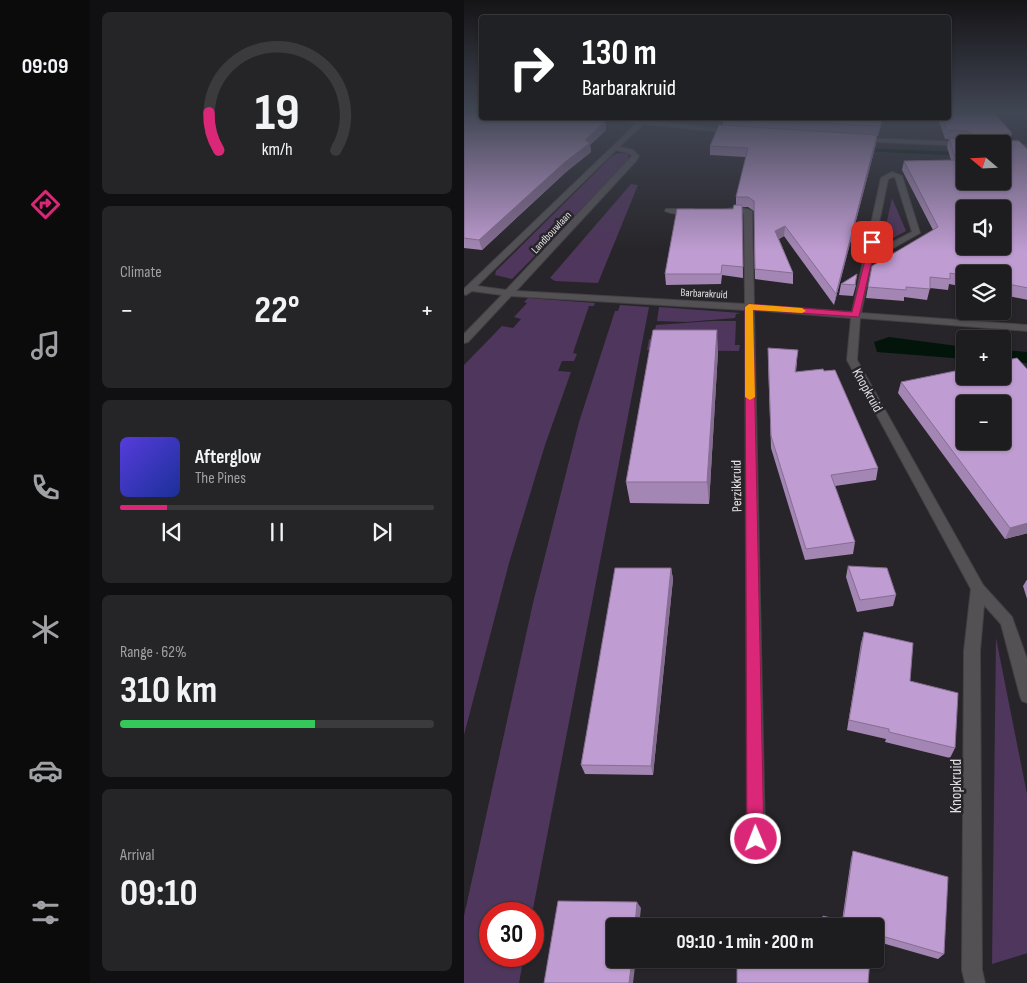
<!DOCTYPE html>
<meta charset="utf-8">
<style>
:root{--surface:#1d1c1f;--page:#252528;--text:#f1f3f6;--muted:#a0a1a4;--line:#3b3a3d;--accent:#db2777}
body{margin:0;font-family:"Sofia Sans Condensed",sans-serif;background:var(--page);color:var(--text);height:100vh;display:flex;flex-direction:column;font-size:19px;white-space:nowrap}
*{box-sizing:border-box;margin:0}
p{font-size:16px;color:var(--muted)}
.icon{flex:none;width:28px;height:28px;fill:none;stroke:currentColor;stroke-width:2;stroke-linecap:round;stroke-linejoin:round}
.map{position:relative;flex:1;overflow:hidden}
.side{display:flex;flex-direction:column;gap:12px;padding:12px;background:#100f11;width:374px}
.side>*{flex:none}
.banner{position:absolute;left:15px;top:15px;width:472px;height:105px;border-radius:5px;box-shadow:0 1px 4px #0004,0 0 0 1px var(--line);background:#202124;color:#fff;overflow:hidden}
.needle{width:32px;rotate:289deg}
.tools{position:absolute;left:492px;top:135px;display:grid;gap:10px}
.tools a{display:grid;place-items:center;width:55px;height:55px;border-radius:5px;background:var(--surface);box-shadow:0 1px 4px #0004,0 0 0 1px var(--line);font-size:25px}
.speed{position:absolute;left:15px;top:902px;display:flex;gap:10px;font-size:25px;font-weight:700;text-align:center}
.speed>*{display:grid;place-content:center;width:65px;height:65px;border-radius:50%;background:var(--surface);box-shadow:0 1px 4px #0004,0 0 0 1px var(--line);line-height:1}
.speed .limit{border:8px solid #d22;background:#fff;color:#111}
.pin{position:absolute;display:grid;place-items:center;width:42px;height:42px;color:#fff;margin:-21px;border-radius:10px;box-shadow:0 2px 8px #0006}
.me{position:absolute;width:55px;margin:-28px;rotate:359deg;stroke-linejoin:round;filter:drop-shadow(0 0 4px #0008)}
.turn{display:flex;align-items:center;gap:18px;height:105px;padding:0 20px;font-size:22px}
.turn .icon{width:65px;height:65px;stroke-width:2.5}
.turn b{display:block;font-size:35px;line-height:42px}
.big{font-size:38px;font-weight:700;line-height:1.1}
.side .card{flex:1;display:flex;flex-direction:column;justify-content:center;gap:8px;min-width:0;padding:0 18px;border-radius:8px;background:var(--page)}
.side .dial{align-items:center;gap:0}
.dial svg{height:130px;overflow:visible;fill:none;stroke:var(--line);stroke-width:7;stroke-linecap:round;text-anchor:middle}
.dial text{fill:var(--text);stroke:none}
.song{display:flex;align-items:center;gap:15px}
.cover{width:60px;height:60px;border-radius:8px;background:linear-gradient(135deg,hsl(250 70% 55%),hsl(230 70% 35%))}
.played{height:5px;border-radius:2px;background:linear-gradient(90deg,var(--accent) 15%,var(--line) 15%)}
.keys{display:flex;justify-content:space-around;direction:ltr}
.heat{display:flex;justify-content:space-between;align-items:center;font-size:28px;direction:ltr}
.charge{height:8px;border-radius:4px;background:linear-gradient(90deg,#34c759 62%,var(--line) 0)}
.trip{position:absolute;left:142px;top:918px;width:278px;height:50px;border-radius:5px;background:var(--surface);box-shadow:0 1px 4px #0004,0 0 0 1px var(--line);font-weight:700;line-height:50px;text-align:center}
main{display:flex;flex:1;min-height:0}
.dock{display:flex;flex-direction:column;width:90px;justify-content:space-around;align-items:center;background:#0c0b0c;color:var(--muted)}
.dock .icon{width:35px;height:35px}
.dock .selected{color:var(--accent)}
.dock b{font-size:22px;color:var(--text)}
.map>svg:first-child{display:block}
.green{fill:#4f365c}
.water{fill:#03150b}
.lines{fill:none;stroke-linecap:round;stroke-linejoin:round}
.stream{fill:#03150b;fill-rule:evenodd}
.minor-casing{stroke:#424043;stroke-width:2}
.minor{fill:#545155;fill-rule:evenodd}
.wall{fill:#a486b4}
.shaded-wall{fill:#866d92}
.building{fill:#bf9cd1;stroke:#866d92;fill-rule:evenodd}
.route{fill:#db2777;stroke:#8e194d}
.slow{fill:#f59e0b}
.labels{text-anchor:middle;stroke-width:5;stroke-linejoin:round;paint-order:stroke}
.far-street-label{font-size:11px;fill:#e2e0e3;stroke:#272529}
.street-label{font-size:14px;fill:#e2e0e3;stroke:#272529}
.near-street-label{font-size:16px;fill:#e2e0e3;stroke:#272529}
</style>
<main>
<nav class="dock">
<b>09:09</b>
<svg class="icon selected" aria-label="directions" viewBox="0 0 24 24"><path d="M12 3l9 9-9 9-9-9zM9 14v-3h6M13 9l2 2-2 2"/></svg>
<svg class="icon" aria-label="music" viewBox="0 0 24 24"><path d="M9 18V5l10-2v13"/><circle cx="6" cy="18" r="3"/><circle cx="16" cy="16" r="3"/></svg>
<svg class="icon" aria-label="phone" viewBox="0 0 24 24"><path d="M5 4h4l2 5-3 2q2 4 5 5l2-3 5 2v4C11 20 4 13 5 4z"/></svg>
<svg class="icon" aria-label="climate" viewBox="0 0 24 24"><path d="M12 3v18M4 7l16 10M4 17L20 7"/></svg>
<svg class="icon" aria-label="car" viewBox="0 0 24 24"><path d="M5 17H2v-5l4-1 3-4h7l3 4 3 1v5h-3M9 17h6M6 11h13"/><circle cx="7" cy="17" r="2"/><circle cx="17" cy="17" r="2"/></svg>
<svg class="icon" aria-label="filters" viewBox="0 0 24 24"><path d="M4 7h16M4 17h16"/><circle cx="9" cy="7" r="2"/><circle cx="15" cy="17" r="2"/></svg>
</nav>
<section class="side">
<div class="card dial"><svg viewBox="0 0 100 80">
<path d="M14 69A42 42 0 1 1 86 69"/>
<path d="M14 69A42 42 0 0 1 8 46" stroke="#db2777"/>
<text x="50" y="56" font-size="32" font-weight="700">19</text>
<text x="50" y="72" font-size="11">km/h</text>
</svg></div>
<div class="card"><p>Climate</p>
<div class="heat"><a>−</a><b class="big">22°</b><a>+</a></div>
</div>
<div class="card">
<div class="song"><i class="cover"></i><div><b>Afterglow</b><p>The Pines</p></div></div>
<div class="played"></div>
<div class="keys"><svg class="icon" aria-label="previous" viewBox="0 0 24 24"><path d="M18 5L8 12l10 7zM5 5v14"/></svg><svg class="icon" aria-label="pause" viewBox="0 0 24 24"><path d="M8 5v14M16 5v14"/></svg><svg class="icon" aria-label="next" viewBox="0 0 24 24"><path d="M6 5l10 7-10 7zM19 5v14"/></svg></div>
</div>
<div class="card"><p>Range · 62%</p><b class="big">310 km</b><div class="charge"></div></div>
<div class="card"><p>Arrival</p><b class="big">09:10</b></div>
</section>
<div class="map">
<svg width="564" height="983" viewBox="0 0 564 983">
<rect width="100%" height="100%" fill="#272529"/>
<g class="green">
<path d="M154 153 164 154 165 161 48 279 31 275 32 271 148 156Z"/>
<path d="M167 184 174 185 134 283 91 281 86 278Z"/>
<path d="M428 198 442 231 418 244Z"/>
<path d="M64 298 131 303 130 306H125L109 353 113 354 110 361H98L94 371 107 372 81 445 45 563 0 735V365L38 326 49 328 57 319 50 317 63 303 60 302Z"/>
<path d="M156 305 185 307 68 914H26V956H60L55 983H0V916L69 603 115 422 151 311H154Z"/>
<path d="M195 307 277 313 272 314 271 318 222 322 193 321Z"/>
<path d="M248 321H272L271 345H276L275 351 183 350 185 339H189L192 325Z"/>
<path d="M532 638 563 794 564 953 528 964Z"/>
</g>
<g class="water">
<path d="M425 337 501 347V359L413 352 410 342Z"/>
<path d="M539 350 563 352V363L539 362Z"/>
</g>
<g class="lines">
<path class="stream" d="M395 148 501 152V156L397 151 395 150Z"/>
<g class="minor-casing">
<g id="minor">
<path d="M152 118H164L272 131 269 133 179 124 155 147 169 150 175 156 172 161 52 291 281 304 280 213H262L258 211C265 207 281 207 288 211L290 305 388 312 417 178 428 172 438 176 456 233 408 260 397 313 564 325V331L396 318 393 360 519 585 548 617 564 662V703L558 701 556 696 537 624 520 605 516 651 518 970 521 983H501L498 970 500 651 507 589 383 360 387 318 290 310 301 839 299 846 292 848 285 846 283 839 281 310 47 296 4 342 0 343V334L38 295 8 291 2 295 0 294V289L173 123ZM152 150 165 153 168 156 42 290 13 286ZM429 177H431L448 232 409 252 424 179Z"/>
<path d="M394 138 501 142 504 144H501V146L396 141 393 139Z"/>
<path d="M539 144 564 145V149L539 148Z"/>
<path d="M202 209H229L233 211C226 215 208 215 201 211Z"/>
</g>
</g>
<use href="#minor" class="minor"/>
</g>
<g class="wall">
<path d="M0 113H4L1 116 141 121 142 130 126 145 127 152 102 172 18 250 0 248Z"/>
<path d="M259 118H419L414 136H413L412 144 370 305 320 236 315 239 329 273V284L291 279 290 211 284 207H278L279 278 258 275 257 284 202 285 201 274 269 209 272 205V197L282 157 246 155V146L259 125Z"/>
<path d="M474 118H485L548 133 546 141 564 150V300L539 295V274H501V287L485 284 484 290 466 288 463 300 440 297V301L402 298 404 287 469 230 438 170 440 161 487 160 483 147 485 139H481Z"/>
<path d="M377 284 392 285 389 296 375 295Z"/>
<path d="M304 348 333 362 332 372 414 468 412 480 371 486 391 542 389 554 341 560 307 448 304 360Z"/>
<path d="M254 351 245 504 166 503 162 482Z"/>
<path d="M437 382 564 533 541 539 434 393Z"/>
<path d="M384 566 432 595 429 606 393 612 382 577Z"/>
<path d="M207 568 209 579 189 775 121 774 117 765Z"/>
<path d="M564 578V602L559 586Z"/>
<path d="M400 632 446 681 491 748 486 758 421 742 422 739 383 730 397 643Z"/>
<path d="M389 851 480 954 474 959 411 941V926H357L359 916 378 921 387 859Z"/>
</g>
<g class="shaded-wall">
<path d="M418 118H419L414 136 416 126Z"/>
<path d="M141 121 142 130 126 145 127 152 102 172 18 250 15 240Z"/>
<path d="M413 135 412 144 370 305 372 294Z"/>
<path d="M321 226 320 236 311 241V231Z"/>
<path d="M253 330 254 351 245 504 243 482Z"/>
<path d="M564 523V533L541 539 546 528Z"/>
<path d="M207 568 209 579 189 775 187 766Z"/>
<path d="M173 902 177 908 175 926H171Z"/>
<path d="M168 959H172L169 983H165Z"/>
</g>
<g class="building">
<path d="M4 113H18V118H111L141 121 121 140 126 143 101 162 15 240 0 238V118Z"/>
<path d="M485 113H530L548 133 540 134V140L555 141 564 150V288L539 283V274H501V276L486 273V279L466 277V289L442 287V290L404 287 408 266 474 227 440 161 492 160 485 138 503 139 507 136V133L503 131 483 130 478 118H485ZM501 144H539V181H501ZM501 209H539V246H501Z"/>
<path d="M265 118H418L416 126Z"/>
<path d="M255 125 413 135 372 294 321 226 311 231 329 273 291 269 290 201 284 197H272L284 148 246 146Z"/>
<path d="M270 205H278L279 267 258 265 257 274H201L213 209H269Z"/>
<path d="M393 274 391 285 377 284Z"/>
<path d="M189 330H253L243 482H162Z"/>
<path d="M304 348 334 350 331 372 359 369 360 371 371 370 414 468 367 475 391 542 342 549 307 436Z"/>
<path d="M553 358 564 370V523L546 528 437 382 501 369V376H539V361ZM501 404H539V441H501Z"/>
<path d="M384 566 423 568 432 595 396 600Z"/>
<path d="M151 568H207L187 766 117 765Z"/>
<path d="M400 632 449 643 446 681 494 693 491 748 425 732V729L385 720Z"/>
<path d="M389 851 484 877 480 954 411 934V926H358L359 916 379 921Z"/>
<path d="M94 901 173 902 171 926H151V959H168L165 983H80Z"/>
<path d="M273 959H406L404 983H273Z"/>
</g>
<linearGradient id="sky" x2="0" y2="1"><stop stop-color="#151417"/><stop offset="0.45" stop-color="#414654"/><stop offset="1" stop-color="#414654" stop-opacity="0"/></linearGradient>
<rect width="564" height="251" fill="url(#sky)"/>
<path class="route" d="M406 240 412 242 395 317 289 310 300 839 298 845 292 848 286 845 283 839 281 307 285 304 388 312Z"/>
<path class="slow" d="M285 304 338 308 342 311 338 313 289 310 291 397 286 400 281 397V307Z"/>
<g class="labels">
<g class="far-street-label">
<text transform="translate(87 232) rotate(-47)" y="4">Landbouwlaan</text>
<text transform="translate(240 293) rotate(3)" y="4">Barbarakruid</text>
</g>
<g class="street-label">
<text transform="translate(404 390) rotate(61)" y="5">Knopkruid</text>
<text transform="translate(272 486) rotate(-91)" y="5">Perzikkruid</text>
</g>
<g class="near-street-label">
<text transform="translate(491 786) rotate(-90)" y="6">Knopkruid</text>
</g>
</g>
</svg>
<div class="tools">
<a><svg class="needle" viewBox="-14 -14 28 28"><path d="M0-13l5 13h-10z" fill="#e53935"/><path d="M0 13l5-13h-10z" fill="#a0a1a4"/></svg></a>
<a><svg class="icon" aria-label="sound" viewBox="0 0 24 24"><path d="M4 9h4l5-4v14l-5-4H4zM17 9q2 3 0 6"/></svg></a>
<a><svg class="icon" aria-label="layers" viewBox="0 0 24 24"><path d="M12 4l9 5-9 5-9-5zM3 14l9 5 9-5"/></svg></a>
<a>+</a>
<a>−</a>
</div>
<div class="speed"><div class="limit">30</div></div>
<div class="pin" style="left:408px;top:242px;background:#d93025"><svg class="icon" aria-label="arrive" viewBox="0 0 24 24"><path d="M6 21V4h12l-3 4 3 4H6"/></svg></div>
<svg class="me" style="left:292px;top:839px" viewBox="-20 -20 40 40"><circle r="17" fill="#db2777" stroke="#fff" stroke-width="3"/><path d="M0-11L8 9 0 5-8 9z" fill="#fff"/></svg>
<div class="trip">09:10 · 1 min · 200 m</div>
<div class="banner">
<div class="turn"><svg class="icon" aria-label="right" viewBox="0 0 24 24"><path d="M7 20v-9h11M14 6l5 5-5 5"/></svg><div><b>130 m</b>Barbarakruid</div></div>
</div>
</div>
</main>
